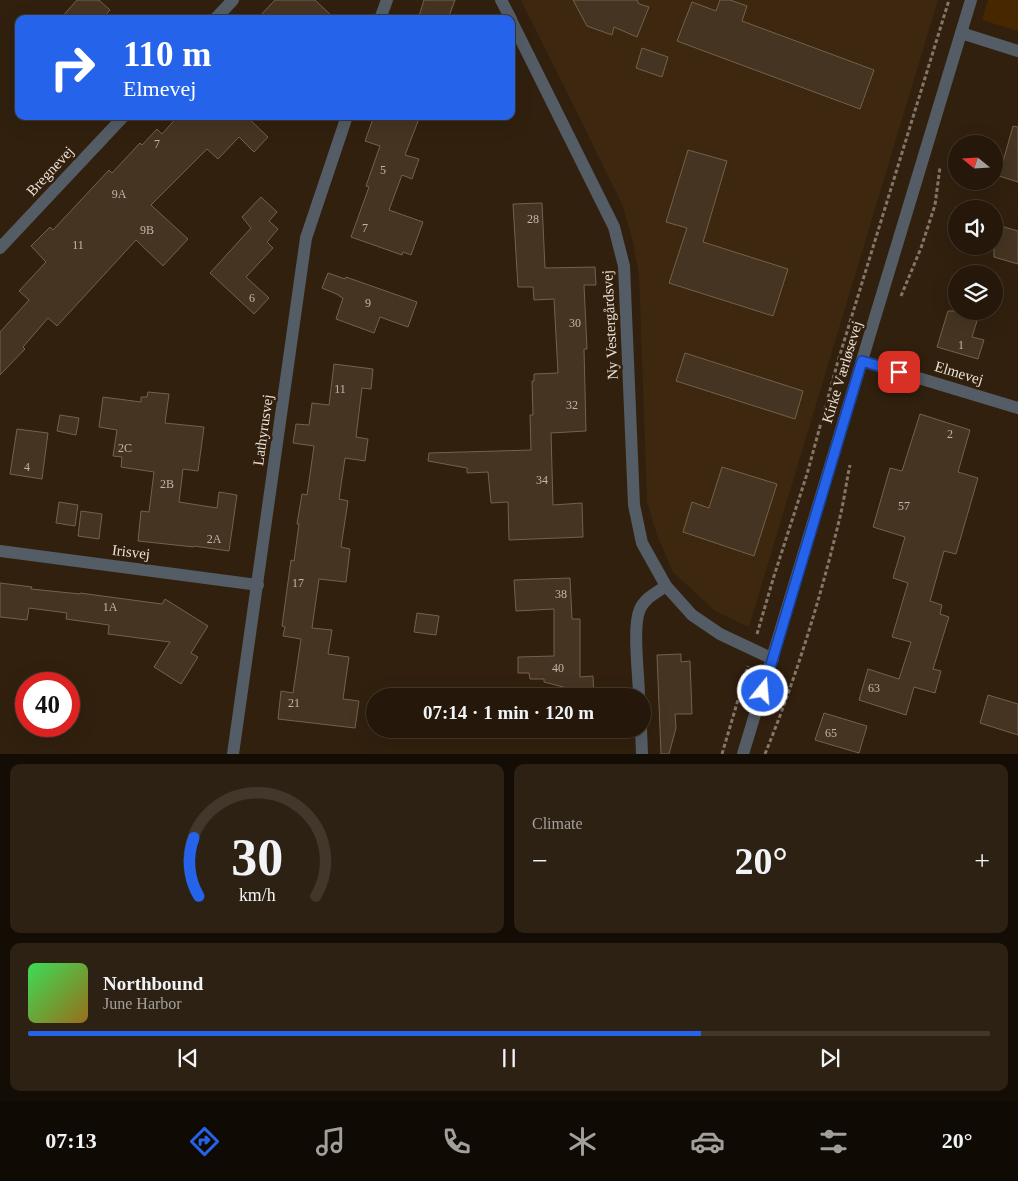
<!DOCTYPE html>
<meta charset="utf-8">
<style>
:root{--surface:#25180a;--page:#2d2113;--text:#f1f3f6;--muted:#a3a09c;--line:#42372b;--accent:#2563eb}
body{margin:0;font-family:Georgia,serif;background:var(--page);color:var(--text);height:100vh;display:flex;flex-direction:column;font-size:19px;white-space:nowrap}
*{box-sizing:border-box;margin:0}
p{font-size:16px;color:var(--muted)}
.icon{flex:none;width:28px;height:28px;fill:none;stroke:currentColor;stroke-width:2;stroke-linecap:round;stroke-linejoin:round}
.map{position:relative;height:754px;overflow:hidden}
.panel{display:flex;flex-direction:column;gap:10px;padding:10px;background:#140d06;flex:1}
.panel>*{flex:none}
.top-card{position:absolute;left:15px;top:15px;width:500px;height:105px;border-radius:10px;box-shadow:0 5px 20px #0002,0 0 0 1px var(--line);background:#2563eb;color:#fff;overflow:hidden}
.needle{width:32px;rotate:288deg}
.tools{position:absolute;left:948px;top:135px;display:grid;gap:10px}
.tools a{display:grid;place-items:center;width:55px;height:55px;border-radius:50%;background:var(--surface);box-shadow:0 5px 20px #0002,0 0 0 1px var(--line);font-size:25px}
.speed{position:absolute;left:15px;top:672px;display:flex;gap:10px;font-size:25px;font-weight:700;text-align:center}
.speed>*{display:grid;place-content:center;width:65px;height:65px;border-radius:50%;background:var(--surface);box-shadow:0 5px 20px #0002,0 0 0 1px var(--line);line-height:1}
.speed .limit{border:8px solid #d22;background:#fff;color:#111}
.pin{position:absolute;display:grid;place-items:center;width:42px;height:42px;color:#fff;margin:-21px;border-radius:10px;box-shadow:0 2px 8px #0006}
.me{position:absolute;width:55px;margin:-28px;rotate:17deg;stroke-linejoin:round;filter:drop-shadow(0 0 4px #0008)}
.turn{display:flex;align-items:center;gap:18px;height:105px;padding:0 25px;font-size:22px}
.turn .icon{width:65px;height:65px;stroke-width:2.5}
.turn b{display:block;font-size:35px;line-height:42px}
.big{font-size:38px;font-weight:800;line-height:1.1}
.panel .card{flex:1;display:flex;flex-direction:column;justify-content:center;gap:8px;min-width:0;padding:0 18px;border-radius:10px;background:var(--page)}
.panel .dial{align-items:center;gap:0}
.dial svg{height:130px;overflow:visible;fill:none;stroke:var(--line);stroke-width:7;stroke-linecap:round;text-anchor:middle}
.dial text{fill:var(--text);stroke:none}
.song{display:flex;align-items:center;gap:15px}
.cover{width:60px;height:60px;border-radius:8px;background:linear-gradient(135deg,hsl(130 70% 55%),hsl(40 70% 35%))}
.played{height:5px;border-radius:2px;background:linear-gradient(90deg,var(--accent) 70%,var(--line) 70%)}
.keys{display:flex;justify-content:space-around;direction:ltr}
.heat{display:flex;justify-content:space-between;align-items:center;font-size:28px;direction:ltr}
.panel .tiles{flex:1;display:grid;gap:10px;grid-template-columns:1fr 1fr}
.card:last-child{grid-column:span 2}
.trip{position:absolute;left:366px;top:688px;width:285px;height:50px;border-radius:25px;background:var(--surface);box-shadow:0 5px 20px #0002,0 0 0 1px var(--line);font-weight:800;line-height:50px;text-align:center}
.tabs{display:flex;height:80px;justify-content:space-around;align-items:center;background:#0f0a04;color:var(--muted)}
.tabs .icon{width:35px;height:35px}
.tabs .on{color:var(--accent)}
.tabs b{font-size:22px;color:var(--text)}
.map>svg:first-child{display:block}
.built{fill:#3d270e}
.green{fill:#462700}
.building{fill:#453421;stroke:#74614d}
.lines{fill:none;stroke-linecap:round;stroke-linejoin:round}
.path{stroke:#847567;stroke-width:3;stroke-dasharray:4 2.5;stroke-linecap:butt}
.minor{stroke:#545d65;stroke-width:12}
.route-casing{stroke:#184099;stroke-width:12}
.route{stroke:#2563eb;stroke-width:9}
.labels{text-anchor:middle;stroke-width:5;stroke-linejoin:round;paint-order:stroke}
.number-label{font-size:12px;fill:#c2b5a8}
.street-label{font-size:15px;fill:#ebe0d5;stroke:#31200e}
</style>
<div class="map">
<svg width="1018" height="754" viewBox="0 0 1018 754">
<rect width="100%" height="100%" fill="#31200e"/>
<path class="built" d="M521 0H938L749 627 715 611 673 572 657 535 647 502 639 275 633 242 622 204Z"/>
<path class="green" d="M988 0H1018V31L982 20Z"/>
<g class="building">
<path d="M77 0H99L110 10 102 19H60Z"/>
<path d="M275 0H315L335 19H257Z"/>
<path d="M424 0H455L448 19H418Z"/>
<path d="M573 0H637L639 4 649 7 637 37 614 27 612 35 587 26Z"/>
<path d="M720 0H730L747 6 742 21 874 70 860 109 677 41 692 2 716 11Z"/>
<path d="M642 48 668 57 662 77 636 68Z"/>
<path d="M178 116H246L268 137 254 152 239 137 218 159 207 149 151 205 188 239 163 266 136 240 57 326 48 318 23 347 25 349 0 375V332L29 300 19 291 46 262 31 246 50 227 53 230 109 170 112 173 140 143 142 145 157 129 162 134Z"/>
<path d="M374 116H420L405 155 419 159 412 179 402 175 389 210 423 222 411 255 403 252 402 255 351 237 369 187 366 186 380 146 365 141Z"/>
<path d="M1013 126 1018 127V182L999 176Z"/>
<path d="M688 150 727 161 703 242 788 269 773 316 669 283 687 228 666 222Z"/>
<path d="M261 197 277 212 269 221 278 229 267 242 273 248 246 277 269 298 254 314 210 273 251 228 242 217Z"/>
<path d="M542 203 545 268 595 267 596 285H584L587 349H584L586 431 551 433 553 505 582 503 583 537 509 540 508 502 491 503 488 472 467 473V468L428 461 429 453 531 450 530 415H533L532 381H534V374L558 373 554 299 534 300 533 287H518L513 204Z"/>
<path d="M994 224 1018 231V264L994 257Z"/>
<path d="M328 273 345 279 346 277 417 302 408 327 380 317 374 333 336 319 343 298 339 296V295L322 288Z"/>
<path d="M948 311H980L972 337 984 340 978 359 937 347Z"/>
<path d="M685 353 803 391 795 419 676 381Z"/>
<path d="M334 364 373 369 371 389 362 388 356 437 368 439 365 461 345 458 339 499 348 501 341 547 350 549 346 582 319 579 312 628 332 630 328 654 349 657 343 699 359 701 355 728 278 719 281 691 293 693 301 639 283 636 285 627 282 626 291 560 294 561 299 524H297L302 494 307 495 314 446 293 443 296 424 309 425 312 403 329 405Z"/>
<path d="M148 392 169 394 165 423 204 427 198 471 183 469 179 502 217 508 219 492 237 495 229 551 194 546V547L138 541 141 511 149 512 154 472 121 467 122 457 113 456 117 430 99 427 103 397 141 402V397H147Z"/>
<path d="M920 414 970 430 958 472 978 478 956 554 944 551 930 601 942 605 940 614 949 617 933 669 941 671 935 693 914 687 906 715 859 700 868 669 899 679 911 642 892 637 908 583 893 578 905 537 873 527 890 468 902 471Z"/>
<path d="M60 415 79 418 76 435 57 431Z"/>
<path d="M17 429 48 433 42 479 10 474Z"/>
<path d="M722 467 777 484 754 556 683 532 692 502 709 508Z"/>
<path d="M59 502 78 505 75 526 56 523Z"/>
<path d="M81 511 102 514 99 539 78 536Z"/>
<path d="M570 578 572 619H580V677L593 676 594 696H568L567 688 544 682V679H530L529 673H518V657L554 656V609L516 611 514 580Z"/>
<path d="M0 583 32 587 31 589 80 594V593L162 604 165 599 208 626 191 653 198 657 181 684 154 667 170 642 108 634 109 625 66 619 67 613 29 608 27 620 0 617Z"/>
<path d="M417 613 439 616 436 635 414 632Z"/>
<path d="M681 654V662L690 661 692 714H675L676 728 669 754H661L657 655Z"/>
<path d="M988 695 1018 704V735L980 723Z"/>
<path d="M824 713 867 726 859 753 815 740Z"/>
</g>
<g class="lines">
<g class="path">
<path d="M901 296 921 248 935 205 940 167"/>
<path d="M757 634 774 576 807 474 838 361 949 0"/>
<path d="M722 754 748 666"/>
<path d="M765 754C796 678 820 600 839 521 844 502 846 483 850 465"/>
</g>
<g class="minor">
<path d="M501 0 511 19"/>
<path d="M215 19 233 0"/>
<path d="M380 19 387 0"/>
<path d="M511 20 614 227 624 266 634 505 642 543 666 586 692 615 720 634 773 659"/>
<path d="M961 33 1018 51"/>
<path d="M0 248 124 116"/>
<path d="M862 361 1018 408"/>
<path d="M0 551 258 585"/>
<path d="M639 696C639 677 632 626 640 609 645 598 656 593 666 586"/>
<path d="M641 729 642 754"/>
<path d="M233 754 306 238 347 116"/>
<path d="M743 754 971 0"/>
</g>
</g>
<g class="lines">
<g class="route-casing">
<path id="route" d="M763 691 862 361 899 372"/>
</g>
<use href="#route" class="route"/>
</g>
<g class="labels">
<g class="number-label">
<text x="157" y="148">7</text>
<text x="383" y="174">5</text>
<text x="119" y="198">9A</text>
<text x="533" y="223">28</text>
<text x="365" y="232">7</text>
<text x="147" y="234">9B</text>
<text x="78" y="249">11</text>
<text x="252" y="302">6</text>
<text x="368" y="307">9</text>
<text x="575" y="327">30</text>
<text x="961" y="349">1</text>
<text x="340" y="393">11</text>
<text x="572" y="409">32</text>
<text x="950" y="438">2</text>
<text x="125" y="452">2C</text>
<text x="27" y="471">4</text>
<text x="542" y="484">34</text>
<text x="167" y="488">2B</text>
<text x="904" y="510">57</text>
<text x="214" y="543">2A</text>
<text x="298" y="587">17</text>
<text x="561" y="598">38</text>
<text x="110" y="611">1A</text>
<text x="558" y="672">40</text>
<text x="874" y="692">63</text>
<text x="294" y="707">21</text>
<text x="831" y="737">65</text>
</g>
<g class="street-label">
<text transform="translate(50 171) rotate(-47)" y="5">Bregnevej</text>
<text transform="translate(610 325) rotate(-93)" y="5">Ny Vestergårdsvej</text>
<text transform="translate(842 372) rotate(-73)" y="5">Kirke Værløsevej</text>
<text transform="translate(959 373) rotate(17)" y="5">Elmevej</text>
<text transform="translate(263 430) rotate(-82)" y="5">Lathyrusvej</text>
<text transform="translate(131 552) rotate(7)" y="5">Irisvej</text>
</g>
</g>
</svg>
<div class="tools">
<a><svg class="needle" viewBox="-14 -14 28 28"><path d="M0-13l5 13h-10z" fill="#e53935"/><path d="M0 13l5-13h-10z" fill="#a3a09c"/></svg></a>
<a><svg class="icon" aria-label="sound" viewBox="0 0 24 24"><path d="M4 9h4l5-4v14l-5-4H4zM17 9q2 3 0 6"/></svg></a>
<a><svg class="icon" aria-label="layers" viewBox="0 0 24 24"><path d="M12 4l9 5-9 5-9-5zM3 14l9 5 9-5"/></svg></a>
</div>
<div class="speed"><div class="limit">40</div></div>
<div class="pin" style="left:899px;top:372px;background:#d93025"><svg class="icon" aria-label="arrive" viewBox="0 0 24 24"><path d="M6 21V4h12l-3 4 3 4H6"/></svg></div>
<svg class="me" style="left:763px;top:691px" viewBox="-20 -20 40 40"><circle r="17" fill="#2563eb" stroke="#fff" stroke-width="3"/><path d="M0-11L8 9 0 5-8 9z" fill="#fff"/></svg>
<div class="trip">07:14 · 1 min · 120 m</div>
<div class="top-card">
<div class="turn"><svg class="icon" aria-label="right" viewBox="0 0 24 24"><path d="M7 20v-9h11M14 6l5 5-5 5"/></svg><div><b>110 m</b>Elmevej</div></div>
</div>
</div>
<section class="panel">
<div class="tiles">
<div class="card dial"><svg viewBox="0 0 100 80">
<path d="M14 69A42 42 0 1 1 86 69"/>
<path d="M14 69A42 42 0 0 1 11 33" stroke="#2563eb"/>
<text x="50" y="56" font-size="32" font-weight="700">30</text>
<text x="50" y="72" font-size="11">km/h</text>
</svg></div>
<div class="card"><p>Climate</p>
<div class="heat"><a>−</a><b class="big">20°</b><a>+</a></div>
</div>
<div class="card">
<div class="song"><i class="cover"></i><div><b>Northbound</b><p>June Harbor</p></div></div>
<div class="played"></div>
<div class="keys"><svg class="icon" aria-label="previous" viewBox="0 0 24 24"><path d="M18 5L8 12l10 7zM5 5v14"/></svg><svg class="icon" aria-label="pause" viewBox="0 0 24 24"><path d="M8 5v14M16 5v14"/></svg><svg class="icon" aria-label="next" viewBox="0 0 24 24"><path d="M6 5l10 7-10 7zM19 5v14"/></svg></div>
</div>
</div>
</section>
<nav class="tabs">
<b>07:13</b>
<svg class="icon on" aria-label="directions" viewBox="0 0 24 24"><path d="M12 3l9 9-9 9-9-9zM9 14v-3h6M13 9l2 2-2 2"/></svg>
<svg class="icon" aria-label="music" viewBox="0 0 24 24"><path d="M9 18V5l10-2v13"/><circle cx="6" cy="18" r="3"/><circle cx="16" cy="16" r="3"/></svg>
<svg class="icon" aria-label="phone" viewBox="0 0 24 24"><path d="M5 4h4l2 5-3 2q2 4 5 5l2-3 5 2v4C11 20 4 13 5 4z"/></svg>
<svg class="icon" aria-label="climate" viewBox="0 0 24 24"><path d="M12 3v18M4 7l16 10M4 17L20 7"/></svg>
<svg class="icon" aria-label="car" viewBox="0 0 24 24"><path d="M5 17H2v-5l4-1 3-4h7l3 4 3 1v5h-3M9 17h6M6 11h13"/><circle cx="7" cy="17" r="2"/><circle cx="17" cy="17" r="2"/></svg>
<svg class="icon" aria-label="filters" viewBox="0 0 24 24"><path d="M4 7h16M4 17h16"/><circle cx="9" cy="7" r="2"/><circle cx="15" cy="17" r="2"/></svg>
<b>20°</b>
</nav>
